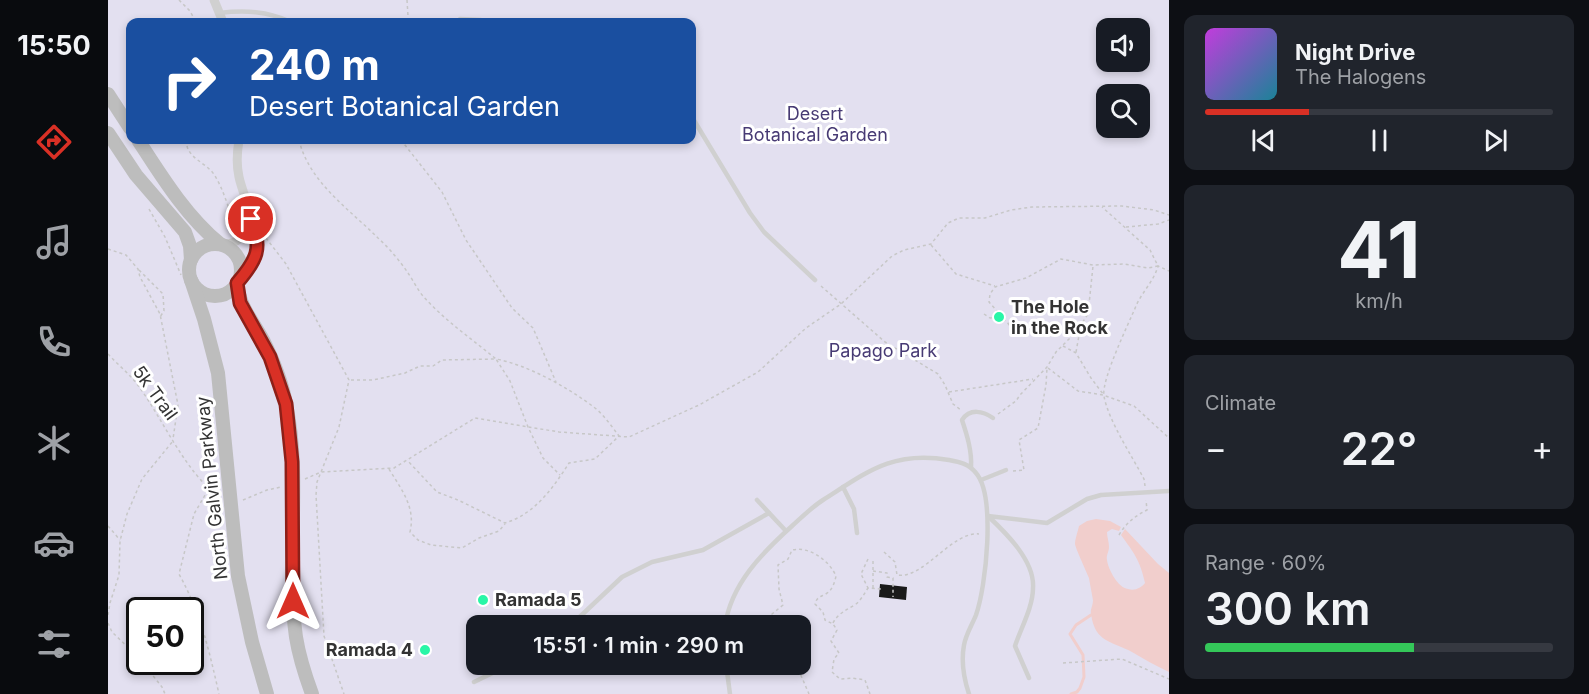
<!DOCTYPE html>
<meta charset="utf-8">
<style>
:root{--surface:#171b24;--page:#20242c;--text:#f1f3f6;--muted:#9ea1a6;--line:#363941;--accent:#d93025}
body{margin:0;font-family:Inter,sans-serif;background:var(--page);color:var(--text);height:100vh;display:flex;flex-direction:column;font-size:22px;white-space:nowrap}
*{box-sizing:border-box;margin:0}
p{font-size:20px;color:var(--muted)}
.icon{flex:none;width:33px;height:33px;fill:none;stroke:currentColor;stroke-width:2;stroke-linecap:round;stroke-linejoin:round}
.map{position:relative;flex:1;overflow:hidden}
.sheet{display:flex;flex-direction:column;gap:15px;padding:15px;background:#0d0f14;width:420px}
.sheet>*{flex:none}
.top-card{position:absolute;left:18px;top:18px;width:570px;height:126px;border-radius:12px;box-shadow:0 3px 9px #0003;background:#1a4fa0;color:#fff;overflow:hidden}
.tools{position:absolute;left:988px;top:18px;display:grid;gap:12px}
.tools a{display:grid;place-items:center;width:54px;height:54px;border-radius:12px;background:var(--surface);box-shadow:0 3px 9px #0003;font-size:30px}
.speed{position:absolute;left:18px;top:597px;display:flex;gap:12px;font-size:30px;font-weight:700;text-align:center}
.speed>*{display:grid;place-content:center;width:78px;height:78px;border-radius:50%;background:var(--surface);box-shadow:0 3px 9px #0003;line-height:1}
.speed .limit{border:3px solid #111;border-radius:9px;background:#fff;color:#111}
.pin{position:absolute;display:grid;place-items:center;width:51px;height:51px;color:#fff;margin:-26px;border:3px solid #fff;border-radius:50%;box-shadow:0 2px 6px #0007}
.me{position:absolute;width:66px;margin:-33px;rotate:0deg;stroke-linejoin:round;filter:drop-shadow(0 0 4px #0008)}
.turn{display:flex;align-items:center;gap:21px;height:126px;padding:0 24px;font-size:27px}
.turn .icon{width:78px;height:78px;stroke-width:2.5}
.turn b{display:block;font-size:42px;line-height:51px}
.big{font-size:45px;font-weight:600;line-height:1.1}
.sheet .tile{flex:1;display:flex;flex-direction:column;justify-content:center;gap:9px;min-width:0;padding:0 21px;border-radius:12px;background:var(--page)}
.sheet .dial{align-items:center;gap:0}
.dial b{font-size:78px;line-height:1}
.song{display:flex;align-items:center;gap:18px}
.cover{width:72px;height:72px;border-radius:9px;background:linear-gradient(135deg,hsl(290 70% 55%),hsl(190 70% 35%))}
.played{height:6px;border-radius:3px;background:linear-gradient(90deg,var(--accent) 30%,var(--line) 30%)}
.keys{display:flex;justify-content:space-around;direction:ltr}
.heat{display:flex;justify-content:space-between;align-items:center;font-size:33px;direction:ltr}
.charge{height:9px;border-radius:4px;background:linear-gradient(90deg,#34c759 60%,var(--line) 0)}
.trip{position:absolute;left:358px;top:615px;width:345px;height:60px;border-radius:12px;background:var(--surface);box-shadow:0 3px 9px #0003;font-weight:600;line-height:60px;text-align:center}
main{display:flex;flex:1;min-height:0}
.tabs{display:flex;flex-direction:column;width:108px;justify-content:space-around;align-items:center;background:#090b0e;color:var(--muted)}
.tabs .icon{width:42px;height:42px}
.tabs .active{color:var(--accent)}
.tabs b{font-size:27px;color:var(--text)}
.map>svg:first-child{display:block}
.green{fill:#e3e0f0;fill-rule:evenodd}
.water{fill:#f1cecc}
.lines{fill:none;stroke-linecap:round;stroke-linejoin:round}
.stream{stroke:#f1cecc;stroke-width:3}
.building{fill:#1a1a1a}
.path{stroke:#c7c7c7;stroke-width:1.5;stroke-dasharray:3 3;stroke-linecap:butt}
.lane{stroke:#d0d0d0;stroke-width:4.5}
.street{stroke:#d0d0d0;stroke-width:9}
.secondary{stroke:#bdbdbd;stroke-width:14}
.route-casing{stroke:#8d1f18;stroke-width:15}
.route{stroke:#d93025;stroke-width:10}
.poi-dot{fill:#29f6a7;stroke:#fff;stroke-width:2}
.labels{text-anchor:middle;stroke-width:6;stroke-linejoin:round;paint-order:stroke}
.park-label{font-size:18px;fill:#473a74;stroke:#fff}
.poi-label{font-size:18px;font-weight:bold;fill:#333;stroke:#fff;text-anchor:start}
.street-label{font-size:18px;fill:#333;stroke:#fff}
</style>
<main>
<nav class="tabs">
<b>15:50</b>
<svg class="icon active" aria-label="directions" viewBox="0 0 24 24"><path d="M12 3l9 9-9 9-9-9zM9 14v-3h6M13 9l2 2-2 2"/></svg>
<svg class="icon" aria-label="music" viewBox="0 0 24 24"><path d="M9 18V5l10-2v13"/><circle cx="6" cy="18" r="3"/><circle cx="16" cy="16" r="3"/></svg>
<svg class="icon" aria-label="phone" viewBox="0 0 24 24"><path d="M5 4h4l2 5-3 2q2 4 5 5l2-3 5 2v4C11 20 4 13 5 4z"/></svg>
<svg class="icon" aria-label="climate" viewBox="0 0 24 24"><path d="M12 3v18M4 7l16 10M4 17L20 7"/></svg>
<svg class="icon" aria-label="car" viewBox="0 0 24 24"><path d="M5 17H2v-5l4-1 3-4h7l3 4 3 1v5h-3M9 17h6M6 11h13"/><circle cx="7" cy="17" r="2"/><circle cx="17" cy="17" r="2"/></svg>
<svg class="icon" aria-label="filters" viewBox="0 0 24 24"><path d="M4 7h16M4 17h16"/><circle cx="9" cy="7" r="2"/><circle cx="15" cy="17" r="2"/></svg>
</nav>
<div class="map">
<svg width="1061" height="694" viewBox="0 0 1061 694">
<rect width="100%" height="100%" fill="#fff"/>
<path class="green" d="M0 0H1061V694H0ZM22 22H584V140H22ZM999 28H1032V62H999ZM999 94H1032V128H999ZM32 610H82V662H32ZM369 626H693V664H369Z"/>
<path class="water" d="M988 519 1002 521 1013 527 1011 531 1004 529 999 532C999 537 1001 542 1001 547 1001 552 998 555 999 560 1000 569 1010 588 1020 589 1027 591 1033 588 1037 583 1032 560 1026 553 1013 535L1017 529 1050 564 1061 573V672C1048 666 1036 659 1024 652 1004 641 987 643 983 614 982 609 985 606 985 600 985 599 981 579 981 578 979 573 967 547 967 544 967 539 970 531 971 526L979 521Z"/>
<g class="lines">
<path class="stream" d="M963 694 969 692 972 688 976 677 975 655 962 634 968 625 983 615"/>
</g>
<path class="building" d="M772 584 799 587 798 600 771 597Z"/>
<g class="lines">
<g class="path">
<path d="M71 0 82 11 88 22"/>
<path d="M299 0 300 16"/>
<path d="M78 140C79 160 98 161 107 176 115 189 120 206 125 221L130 225"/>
<path d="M191 140C201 182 241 209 270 238 281 248 292 261 300 273 305 280 309 289 315 296 336 320 364 339 388 359 420 365 461 388 487 408 497 416 504 427 511 436L487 459 461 463C445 488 427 514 397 523L350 500 329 492 299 460"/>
<path d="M293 140 334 192 358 240 404 308 425 328 448 382"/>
<path d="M41 209 57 237 73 275"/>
<path d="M1018 227 1050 224 1061 220"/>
<path d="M158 238 178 264 241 380 231 427 209 482 208 495 216 636 236 694"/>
<path d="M823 245 848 274 887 286"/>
<path d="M0 249 18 255 30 269 32 277 52 314 70 405 65 439"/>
<path d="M31 270 55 294 56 311 52 317"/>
<path d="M713 286 777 342 830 374 837 385 845 404 853 410"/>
<path d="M876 314 882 318 890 317"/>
<path d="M905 330 899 322 891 317 890 312 881 302 882 294 887 287 918 278 953 259 985 265 1016 264 1040 268 1050 266 1042 250 994 207"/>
<path d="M955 346 968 353 983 378 995 394"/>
<path d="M968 352 972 330"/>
<path d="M0 354C10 365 23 375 32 388 55 420 79 475 111 496"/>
<path d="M940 368 970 391 995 395 1026 406 1061 438"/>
<path d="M243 380H265L297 373 312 366H325L334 360 388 359 402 381 420 427 435 458 452 475"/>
<path d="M841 392 925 379"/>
<path d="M890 414 908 401 912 395 939 367 948 352 969 331 980 314 985 266"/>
<path d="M281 469C293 489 308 507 302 532L310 540 323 545 354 548 371 538 391 531 397 524"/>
<path d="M905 471 916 470 911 440 930 428 938 385 939 368"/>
<path d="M197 479 213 472 286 468 367 418 451 432 521 437 591 405 650 372 698 328 733 304 784 256 796 250 823 244 840 223 851 218H877L903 210 924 207 1014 206 1046 210 1061 215"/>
<path d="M1037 486 1036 479C1024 456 1000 420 996 396 993 380 1021 323 1028 306 1034 292 1046 281 1050 266L1061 271"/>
<path d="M100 490 86 514 71 574C93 614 101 650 111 694"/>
<path d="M135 500 159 490 173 487"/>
<path d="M0 526 12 540"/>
<path d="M1011 535C1018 523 1027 516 1039 510L1038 500"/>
<path d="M776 552 787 562 789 575C815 580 844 531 871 534"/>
<path d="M760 559 753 574 760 588 773 589"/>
<path d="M765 571 779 573V577L785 578V597"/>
<path d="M765 588V559"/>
<path d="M0 615 2 603 11 575 12 541 19 514 34 479 65 441"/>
<path d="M0 623 4 632 32 659"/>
<path d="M725 623C730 613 739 610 748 604 753 600 756 594 760 588"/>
<path d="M668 626 664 614 675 605 671 589 670 565 680 559 684 550C701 546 721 560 728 576 723 601 710 591 707 604L715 612 717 620 725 624 729 630 723 641 731 653 726 659 724 672 732 679 744 678 757 680 762 694"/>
<path d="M34 662 54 687 57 694"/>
<path d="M955 663 1014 659 1061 679"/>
<path d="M688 664 701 694"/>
</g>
<g class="lane">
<path d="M111 13C137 10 159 11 183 22"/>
<path d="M352 19 373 20"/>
<path d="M209 22 213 21"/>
<path d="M584 117 642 213 656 232 707 280"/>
<path d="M863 467C864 451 859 435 854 420 862 408 875 411 885 418"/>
<path d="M873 480 898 470"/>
<path d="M735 487 746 509 749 533"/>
<path d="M649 500 678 531"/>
<path d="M880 516 939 523 979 499 993 495 1061 491"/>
<path d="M880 516C898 533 927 561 925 588 925 607 913 628 907 646L921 678"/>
<path d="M462 626 514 577 544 562 595 550 661 513"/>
<path d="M617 626C623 584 654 553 684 526 694 517 704 507 715 500 759 472 785 450 841 460 852 462 861 464 868 473 888 496 878 587 868 615 864 625 858 634 856 645 853 661 856 679 861 694"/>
<path d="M618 664 622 694"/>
<path d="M366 682 403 664"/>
</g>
<g class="street">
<path d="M106 0 115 22"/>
<path d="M114 245C131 244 139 235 143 219"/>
<path d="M130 281C137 274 146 264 149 254 154 236 135 196 131 177 128 164 129 152 131 140"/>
</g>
<g class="secondary">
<path d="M0 94 22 128"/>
<path d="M0 133 28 175 77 232 82 246 83 260"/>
<path d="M30 140C54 177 78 216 112 244"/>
<circle cx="107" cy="270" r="26"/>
<path d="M83 280 96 319 110 373 130 576 144 642 159 694"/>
<path d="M129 283C132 308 143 318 155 340 165 360 174 382 178 404 194 480 177 560 188 637 191 656 197 675 204 694"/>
</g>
</g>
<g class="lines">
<g class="route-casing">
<path id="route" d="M143 219C155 248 149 260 129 283L132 303 162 357 178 404 184 462 185 601"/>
</g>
<use href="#route" class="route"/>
</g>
<g class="poi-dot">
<circle cx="891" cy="317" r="6"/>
<circle cx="375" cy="600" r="6"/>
<circle cx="317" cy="650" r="6"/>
</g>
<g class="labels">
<g class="park-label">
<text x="707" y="120">Desert<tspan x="707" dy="21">Botanical Garden</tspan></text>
<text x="775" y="357">Papago Park</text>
</g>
<g class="poi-label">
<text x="903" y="313">The Hole<tspan x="903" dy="21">in the Rock</tspan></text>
<text x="387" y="606">Ramada 5</text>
<text x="305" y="656" text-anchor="end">Ramada 4</text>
</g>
<g class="street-label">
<text transform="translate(47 393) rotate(54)" y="6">5k Trail</text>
<text transform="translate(104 488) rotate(-96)" y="6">North Galvin Parkway</text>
</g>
</g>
</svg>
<div class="tools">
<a><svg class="icon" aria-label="sound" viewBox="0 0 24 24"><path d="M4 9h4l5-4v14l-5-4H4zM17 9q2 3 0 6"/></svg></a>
<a><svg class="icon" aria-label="search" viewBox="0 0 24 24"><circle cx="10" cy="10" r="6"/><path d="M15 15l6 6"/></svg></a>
</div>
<div class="speed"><div class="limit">50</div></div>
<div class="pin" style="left:143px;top:219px;background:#d93025"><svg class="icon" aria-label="arrive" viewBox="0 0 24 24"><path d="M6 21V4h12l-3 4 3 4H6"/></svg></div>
<svg class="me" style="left:185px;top:601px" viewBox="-20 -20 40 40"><path d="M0-17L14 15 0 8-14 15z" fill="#d93025" stroke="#fff" stroke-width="4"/></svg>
<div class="trip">15:51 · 1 min · 290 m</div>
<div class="top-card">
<div class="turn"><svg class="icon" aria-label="right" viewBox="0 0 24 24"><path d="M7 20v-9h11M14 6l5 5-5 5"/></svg><div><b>240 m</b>Desert Botanical Garden</div></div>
</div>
</div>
<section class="sheet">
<div class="tile">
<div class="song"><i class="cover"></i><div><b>Night Drive</b><p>The Halogens</p></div></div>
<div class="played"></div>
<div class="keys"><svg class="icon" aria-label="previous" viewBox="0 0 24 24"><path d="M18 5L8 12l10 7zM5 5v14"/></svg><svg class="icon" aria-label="pause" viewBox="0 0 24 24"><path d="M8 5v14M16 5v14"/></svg><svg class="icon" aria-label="next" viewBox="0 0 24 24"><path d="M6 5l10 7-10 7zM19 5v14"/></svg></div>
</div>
<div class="tile dial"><b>41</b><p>km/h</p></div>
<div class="tile"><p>Climate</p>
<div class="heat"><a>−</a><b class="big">22°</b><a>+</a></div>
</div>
<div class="tile"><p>Range · 60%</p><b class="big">300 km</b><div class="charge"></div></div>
</section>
</main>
